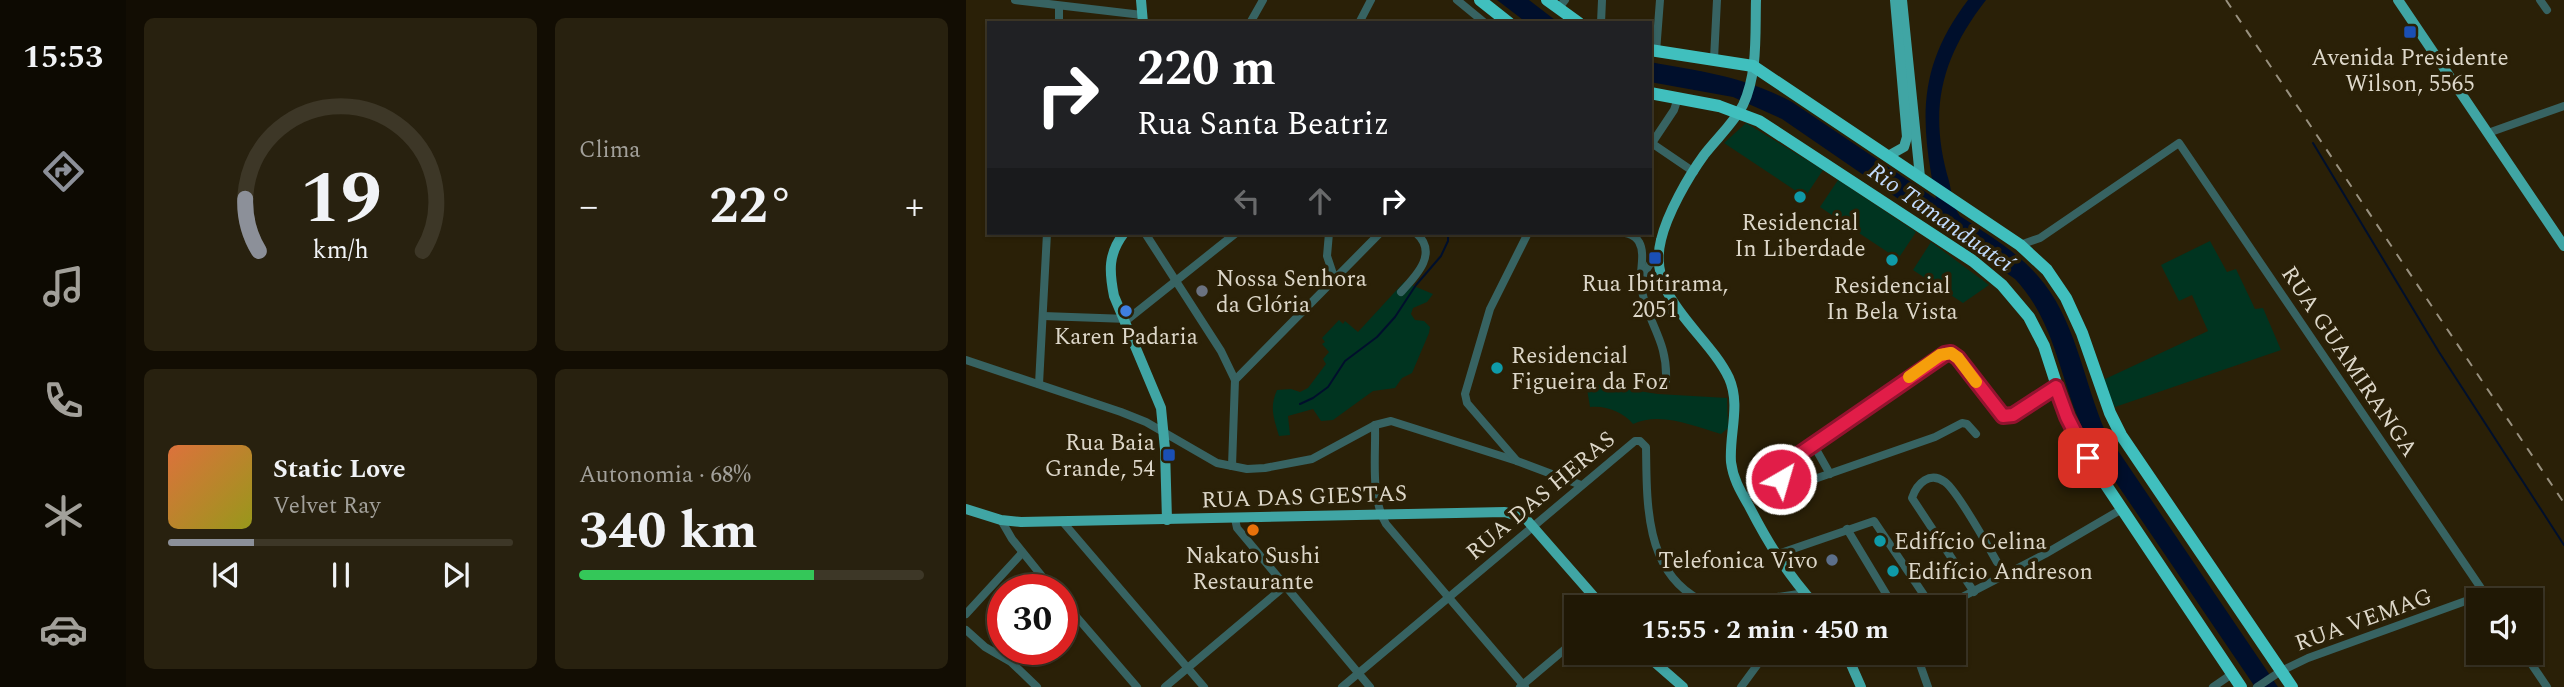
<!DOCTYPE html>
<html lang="pt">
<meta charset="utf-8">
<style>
:root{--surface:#201805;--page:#28210f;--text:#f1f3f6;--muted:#a2a09a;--line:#3d3727;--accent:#8c9099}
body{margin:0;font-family:Spectral,serif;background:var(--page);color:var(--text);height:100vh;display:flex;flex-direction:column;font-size:26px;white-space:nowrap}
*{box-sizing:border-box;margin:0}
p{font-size:23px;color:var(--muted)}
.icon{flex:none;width:38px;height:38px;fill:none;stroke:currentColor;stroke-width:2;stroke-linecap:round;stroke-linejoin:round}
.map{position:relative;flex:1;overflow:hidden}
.side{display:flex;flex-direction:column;gap:18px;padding:18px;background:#120d03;width:840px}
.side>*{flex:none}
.top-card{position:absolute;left:21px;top:21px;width:665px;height:214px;border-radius:0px;box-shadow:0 2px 5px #0004,0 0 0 2px var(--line);background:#202124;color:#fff;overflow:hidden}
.fabs{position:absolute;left:1500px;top:588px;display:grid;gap:14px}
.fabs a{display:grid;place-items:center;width:77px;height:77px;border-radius:0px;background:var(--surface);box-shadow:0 2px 5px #0004,0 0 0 2px var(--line);font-size:35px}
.speed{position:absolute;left:21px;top:574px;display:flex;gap:14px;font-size:35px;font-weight:700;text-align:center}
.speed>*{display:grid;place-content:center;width:91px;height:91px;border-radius:50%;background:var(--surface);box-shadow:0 2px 5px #0004,0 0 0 2px var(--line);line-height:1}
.speed .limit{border:10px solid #d22;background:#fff;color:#111}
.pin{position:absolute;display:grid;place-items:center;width:60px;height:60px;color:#fff;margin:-30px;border-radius:14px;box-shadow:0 4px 10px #0006}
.me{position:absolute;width:77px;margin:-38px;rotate:38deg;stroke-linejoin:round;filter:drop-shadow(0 0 5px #0008)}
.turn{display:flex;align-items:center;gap:24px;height:147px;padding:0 35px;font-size:32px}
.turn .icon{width:91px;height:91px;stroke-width:2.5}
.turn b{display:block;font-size:49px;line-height:60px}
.lanes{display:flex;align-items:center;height:66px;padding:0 35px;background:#0003;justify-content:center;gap:35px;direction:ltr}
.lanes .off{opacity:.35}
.big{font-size:52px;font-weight:700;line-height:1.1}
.side .card{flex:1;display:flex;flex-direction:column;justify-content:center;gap:10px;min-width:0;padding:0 24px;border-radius:10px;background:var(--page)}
.side .dial{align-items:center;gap:0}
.dial svg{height:182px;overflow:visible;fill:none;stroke:var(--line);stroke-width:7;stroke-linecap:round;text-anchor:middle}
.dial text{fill:var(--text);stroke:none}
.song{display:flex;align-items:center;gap:21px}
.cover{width:84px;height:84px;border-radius:10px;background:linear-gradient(135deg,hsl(20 70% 55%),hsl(60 70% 35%))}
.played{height:7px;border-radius:4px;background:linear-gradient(90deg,var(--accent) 25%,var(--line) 25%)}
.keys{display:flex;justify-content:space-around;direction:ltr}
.heat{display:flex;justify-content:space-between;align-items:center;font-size:38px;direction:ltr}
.charge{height:10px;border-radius:5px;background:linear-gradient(90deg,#34c759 68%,var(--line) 0)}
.side .tiles{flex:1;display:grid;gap:18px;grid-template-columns:repeat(2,1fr)}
.trip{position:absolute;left:598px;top:595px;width:402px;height:70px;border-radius:0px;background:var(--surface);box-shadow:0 2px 5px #0004,0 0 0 2px var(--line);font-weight:700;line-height:70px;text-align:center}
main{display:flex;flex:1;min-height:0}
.menu{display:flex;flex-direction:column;width:126px;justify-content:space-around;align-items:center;background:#0d0a02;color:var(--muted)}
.menu .icon{width:49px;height:49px}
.menu .selected{color:var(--accent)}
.menu b{font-size:32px;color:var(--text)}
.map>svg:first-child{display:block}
.green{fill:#003420}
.water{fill:#000f2c}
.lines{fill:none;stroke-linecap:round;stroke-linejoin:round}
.stream{stroke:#000f2c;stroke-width:2}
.minor{stroke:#376362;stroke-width:8}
.major{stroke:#40a5a4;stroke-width:10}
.highway{stroke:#40bfbe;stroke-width:12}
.rail{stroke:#99917f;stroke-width:2;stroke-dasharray:9 9;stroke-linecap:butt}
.route-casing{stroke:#92132f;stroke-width:18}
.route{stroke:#e11d48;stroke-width:12}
.slow{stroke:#f59e0b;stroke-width:12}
.transit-dot{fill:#1a4fb4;stroke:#2a2007;stroke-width:2.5}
.culture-dot{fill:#0f9aa8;stroke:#2a2007;stroke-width:2.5}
.worship-dot{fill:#6b7280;stroke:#2a2007;stroke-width:2.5}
.shop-dot{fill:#3f7fe0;stroke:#2a2007;stroke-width:2.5}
.food-dot{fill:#e8710a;stroke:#2a2007;stroke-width:2.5}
.service-dot{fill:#5c6f8a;stroke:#2a2007;stroke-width:2.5}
.labels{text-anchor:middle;stroke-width:7;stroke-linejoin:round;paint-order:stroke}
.poi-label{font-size:23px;fill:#ddd7c9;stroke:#2a2007}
.street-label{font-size:23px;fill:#ddd7c9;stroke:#2a2007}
.water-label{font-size:24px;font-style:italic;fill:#c1dbfe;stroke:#2a2007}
</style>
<main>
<nav class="menu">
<b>15:53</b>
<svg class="icon selected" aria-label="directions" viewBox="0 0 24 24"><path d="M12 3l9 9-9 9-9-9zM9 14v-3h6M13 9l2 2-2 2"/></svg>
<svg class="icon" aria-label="music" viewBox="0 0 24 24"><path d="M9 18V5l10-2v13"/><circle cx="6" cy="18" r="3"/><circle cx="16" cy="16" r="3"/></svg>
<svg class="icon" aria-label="phone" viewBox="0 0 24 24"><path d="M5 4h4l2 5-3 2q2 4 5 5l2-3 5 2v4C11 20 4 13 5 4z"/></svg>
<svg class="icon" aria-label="climate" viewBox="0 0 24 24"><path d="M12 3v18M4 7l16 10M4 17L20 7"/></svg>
<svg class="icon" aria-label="car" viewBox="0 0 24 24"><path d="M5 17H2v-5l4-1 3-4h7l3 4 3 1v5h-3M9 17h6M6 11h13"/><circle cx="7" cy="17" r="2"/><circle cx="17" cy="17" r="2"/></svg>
</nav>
<section class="side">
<div class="tiles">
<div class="card dial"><svg viewBox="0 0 100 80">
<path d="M14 69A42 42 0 1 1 86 69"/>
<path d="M14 69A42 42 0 0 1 8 46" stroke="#8c9099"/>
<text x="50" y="56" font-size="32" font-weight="700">19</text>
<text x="50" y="72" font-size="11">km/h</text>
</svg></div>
<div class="card"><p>Clima</p>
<div class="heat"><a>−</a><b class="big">22°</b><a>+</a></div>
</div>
<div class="card">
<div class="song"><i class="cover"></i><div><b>Static Love</b><p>Velvet Ray</p></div></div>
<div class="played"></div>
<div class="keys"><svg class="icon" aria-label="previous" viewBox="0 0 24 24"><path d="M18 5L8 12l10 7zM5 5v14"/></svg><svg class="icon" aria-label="pause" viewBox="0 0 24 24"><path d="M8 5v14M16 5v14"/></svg><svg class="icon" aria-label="next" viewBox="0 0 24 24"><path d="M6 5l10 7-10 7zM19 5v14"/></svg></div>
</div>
<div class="card"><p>Autonomia · 68%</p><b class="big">340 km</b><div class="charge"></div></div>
</div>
</section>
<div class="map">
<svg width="1598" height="687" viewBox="0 0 1598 687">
<rect width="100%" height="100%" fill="#2a2007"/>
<g class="green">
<path d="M780 123 857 170 839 197 758 143Z"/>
<path d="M872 180 950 232 932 259 854 207Z"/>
<path d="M1244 241 1261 272 1270 269 1289 309 1297 308 1315 350 1149 407 1137 380 1242 331 1226 295 1213 301 1195 265Z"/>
<path d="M965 242 1023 285 997 303 947 270Z"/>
<path d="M438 282 467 294 461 302 447 308 445 314 449 320 458 321 464 327 463 333 446 373 436 378 429 388 407 391 367 420 355 421 347 409 322 416 324 435 313 436C308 418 303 408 311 390L325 389 334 392 342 388 360 364 357 359 363 352 356 344 359 342 356 338 373 320 377 324 379 321 392 332Z"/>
<path d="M620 383 692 394 761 398 762 428 755 434C728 426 694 411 667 424 658 412 639 405 624 407Z"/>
</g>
<g class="water">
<path d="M531 0H563L593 23H561Z"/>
<path d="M1002 0H1020C975 58 962 110 983 181 986 193 986 205 994 216 1021 234 1050 251 1071 275 1110 318 1117 381 1140 433L1312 687H1289L1136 462C1126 446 1117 431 1110 413 1092 366 1085 317 1049 279L816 119 767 97 684 82V62C738 72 777 76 826 102L970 199C969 191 966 182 965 173 953 104 959 57 1002 0Z"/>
</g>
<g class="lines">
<g class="stream">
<path d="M1347 143 1473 352 1598 545"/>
<path d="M334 404 347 398 362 387 379 361 411 337 429 317 450 285 475 256 482 241V233"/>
</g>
<g class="minor">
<path d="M49 0 176 15"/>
<path d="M491 0 519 23"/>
<path d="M1574 0 1581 10"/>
<path d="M592 9 599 0"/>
<path d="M93 23V6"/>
<path d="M284 23 297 0"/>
<path d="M393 23 405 0"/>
<path d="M635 23 636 0"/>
<path d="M690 52 694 0"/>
<path d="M748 59 751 0"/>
<path d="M1522 133 1598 106"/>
<path d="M684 142 728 172"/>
<path d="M686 143 708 110 712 98"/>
<path d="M179 233 255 351 269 380 266 466"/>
<path d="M363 233 361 256 369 280"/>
<path d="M660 233C665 235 670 236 673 242 680 254 673 272 675 286 681 324 702 339 700 381"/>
<path d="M1054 245 1074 238 1213 143 1523 600"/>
<path d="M676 277 684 264 692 259"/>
<path d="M435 292C450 276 473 253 450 233"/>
<path d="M682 314 711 308"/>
<path d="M77 316 162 319 270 233"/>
<path d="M0 360 155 412 180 422 251 463 281 469 299 468 346 459 409 425 425 421 551 461 615 485"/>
<path d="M269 380 414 233"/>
<path d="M73 384 81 233"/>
<path d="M409 425C410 456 404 497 420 524L559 687"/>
<path d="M847 444 864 474"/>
<path d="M551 461 501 403 499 394 524 309 562 233"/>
<path d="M815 479 837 483 969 437 996 423 1001 424 1010 434"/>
<path d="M778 498 815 479 825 460 974 355 985 353 992 358 1037 416 1047 415 1090 387"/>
<path d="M269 519 271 528 404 687"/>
<path d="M35 520 46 539 87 590"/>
<path d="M96 521 238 687"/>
<path d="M881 529 928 607"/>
<path d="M809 555 908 521 964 604"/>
<path d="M1008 592 946 498C951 483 964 471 979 482 990 490 1022 546 1031 562"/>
<path d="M96 600 171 687"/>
<path d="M977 607 1079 554 1156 509"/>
<path d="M0 614 56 553"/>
<path d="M0 630 19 647 45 662 71 687"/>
<path d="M950 653 962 687"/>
<path d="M1558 653 1581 687"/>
<path d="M199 687 319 586"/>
<path d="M376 687 669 441H674L680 447C681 497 678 564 726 595 734 600 741 605 750 606L839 593"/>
<path d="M554 687 611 639"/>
<path d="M775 687 800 653"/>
<path d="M1247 687 1266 674"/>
<path d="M1291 687 1315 671 1342 658 1519 594"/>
</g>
<g class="major">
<path d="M175 0 177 23"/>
<path d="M790 0C789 35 792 73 777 105 767 124 751 138 738 155 722 177 701 214 695 240 680 298 741 332 763 378 775 405 763 434 765 462 767 479 775 492 783 506 803 545 822 575 851 607"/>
<path d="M936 0 954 177"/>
<path d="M1432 0 1598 246"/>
<path d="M922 156 938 147 941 137 929 0"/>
<path d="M158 233C142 254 143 271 148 296L195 408 199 449 201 520"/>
<path d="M0 509 35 520 55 522 539 512 560 519 637 607"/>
<path d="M678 653 717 687"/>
<path d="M880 653 895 687"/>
</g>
<g class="highway">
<path d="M514 0 543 23"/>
<path d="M581 0 613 23"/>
<path d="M684 50 787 66 1054 245 1081 270 1100 298 1116 333 1144 413 1155 435 1326 687"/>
<path d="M684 93 753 106 793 121 1007 261 1036 285 1063 317 1078 346 1101 417 1122 458 1275 687"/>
</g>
<path class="rail" d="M1260 0 1598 503"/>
</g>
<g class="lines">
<g class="route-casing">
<path id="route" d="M815 479 825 460 979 354 985 353 992 358 1037 416 1047 415 1090 387 1101 417 1122 458"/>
</g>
<use href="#route" class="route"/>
<path class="slow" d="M943 377 974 355 985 353 992 358 1010 382"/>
</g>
<g class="transit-dot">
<rect x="1437" y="25" width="14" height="14" rx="3.5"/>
<rect x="682" y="251" width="14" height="14" rx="3.5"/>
<rect x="196" y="448" width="14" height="14" rx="3.5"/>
</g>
<g class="culture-dot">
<circle cx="834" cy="197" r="7"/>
<circle cx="926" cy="260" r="7"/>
<circle cx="531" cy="368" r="7"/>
<circle cx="914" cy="541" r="7"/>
<circle cx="927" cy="571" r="7"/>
</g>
<circle class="worship-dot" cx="236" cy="291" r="7"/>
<circle class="shop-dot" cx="160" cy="311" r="7"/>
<circle class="food-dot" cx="287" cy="530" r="7"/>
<circle class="service-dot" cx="866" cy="560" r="7"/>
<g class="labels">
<g class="poi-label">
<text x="1444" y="65">Avenida Presidente<tspan x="1444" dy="26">Wilson, 5565</tspan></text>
<text x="834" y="230">Residencial<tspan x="834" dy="26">In Liberdade</tspan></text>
<text x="250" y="286" text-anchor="start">Nossa Senhora<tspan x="250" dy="26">da Glória</tspan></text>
<text x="689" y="291">Rua Ibitirama,<tspan x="689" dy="26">2051</tspan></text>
<text x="926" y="293">Residencial<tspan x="926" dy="26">In Bela Vista</tspan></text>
<text x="160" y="344">Karen Padaria</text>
<text x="545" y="363" text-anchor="start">Residencial<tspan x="545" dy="26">Figueira da Foz</tspan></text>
<text x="189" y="450" text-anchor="end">Rua Baia<tspan x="189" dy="26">Grande, 54</tspan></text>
<text x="928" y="549" text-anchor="start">Edifício Celina</text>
<text x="287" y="563">Nakato Sushi<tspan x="287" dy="26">Restaurante</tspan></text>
<text x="852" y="568" text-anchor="end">Telefonica Vivo</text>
<text x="941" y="579" text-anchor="start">Edifício Andreson</text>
</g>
<g class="street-label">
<text transform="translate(1384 361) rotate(56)" y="8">RUA GUAMIRANGA</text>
<text transform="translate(574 495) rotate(-40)" y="8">RUA DAS HERAS</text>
<text transform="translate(338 496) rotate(-2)" y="8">RUA DAS GIESTAS</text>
<text transform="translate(1397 619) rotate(-20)" y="8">RUA VEMAG</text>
</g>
<g class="water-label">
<text transform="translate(975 217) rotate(35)" y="8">Rio Tamanduateí</text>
</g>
</g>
</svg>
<div class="fabs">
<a><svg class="icon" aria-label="sound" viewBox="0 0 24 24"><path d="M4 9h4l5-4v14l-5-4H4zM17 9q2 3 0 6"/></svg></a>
</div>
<div class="speed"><div class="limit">30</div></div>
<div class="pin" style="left:1122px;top:458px;background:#d93025"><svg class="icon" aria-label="arrive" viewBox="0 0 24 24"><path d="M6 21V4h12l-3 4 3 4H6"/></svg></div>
<svg class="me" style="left:815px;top:479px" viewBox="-20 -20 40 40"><circle r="17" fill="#e11d48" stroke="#fff" stroke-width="3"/><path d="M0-11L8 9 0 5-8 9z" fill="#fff"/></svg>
<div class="trip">15:55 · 2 min · 450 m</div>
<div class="top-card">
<div class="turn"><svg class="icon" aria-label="right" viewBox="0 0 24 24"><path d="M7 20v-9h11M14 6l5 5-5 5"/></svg><div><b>220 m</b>Rua Santa Beatriz</div></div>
<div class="lanes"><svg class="icon off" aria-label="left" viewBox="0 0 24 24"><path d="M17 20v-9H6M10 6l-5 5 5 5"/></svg><svg class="icon off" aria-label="ahead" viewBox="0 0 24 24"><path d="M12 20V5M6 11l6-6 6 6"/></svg><svg class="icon" aria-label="right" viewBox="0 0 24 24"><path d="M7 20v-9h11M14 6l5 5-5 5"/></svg></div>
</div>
</div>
</main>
